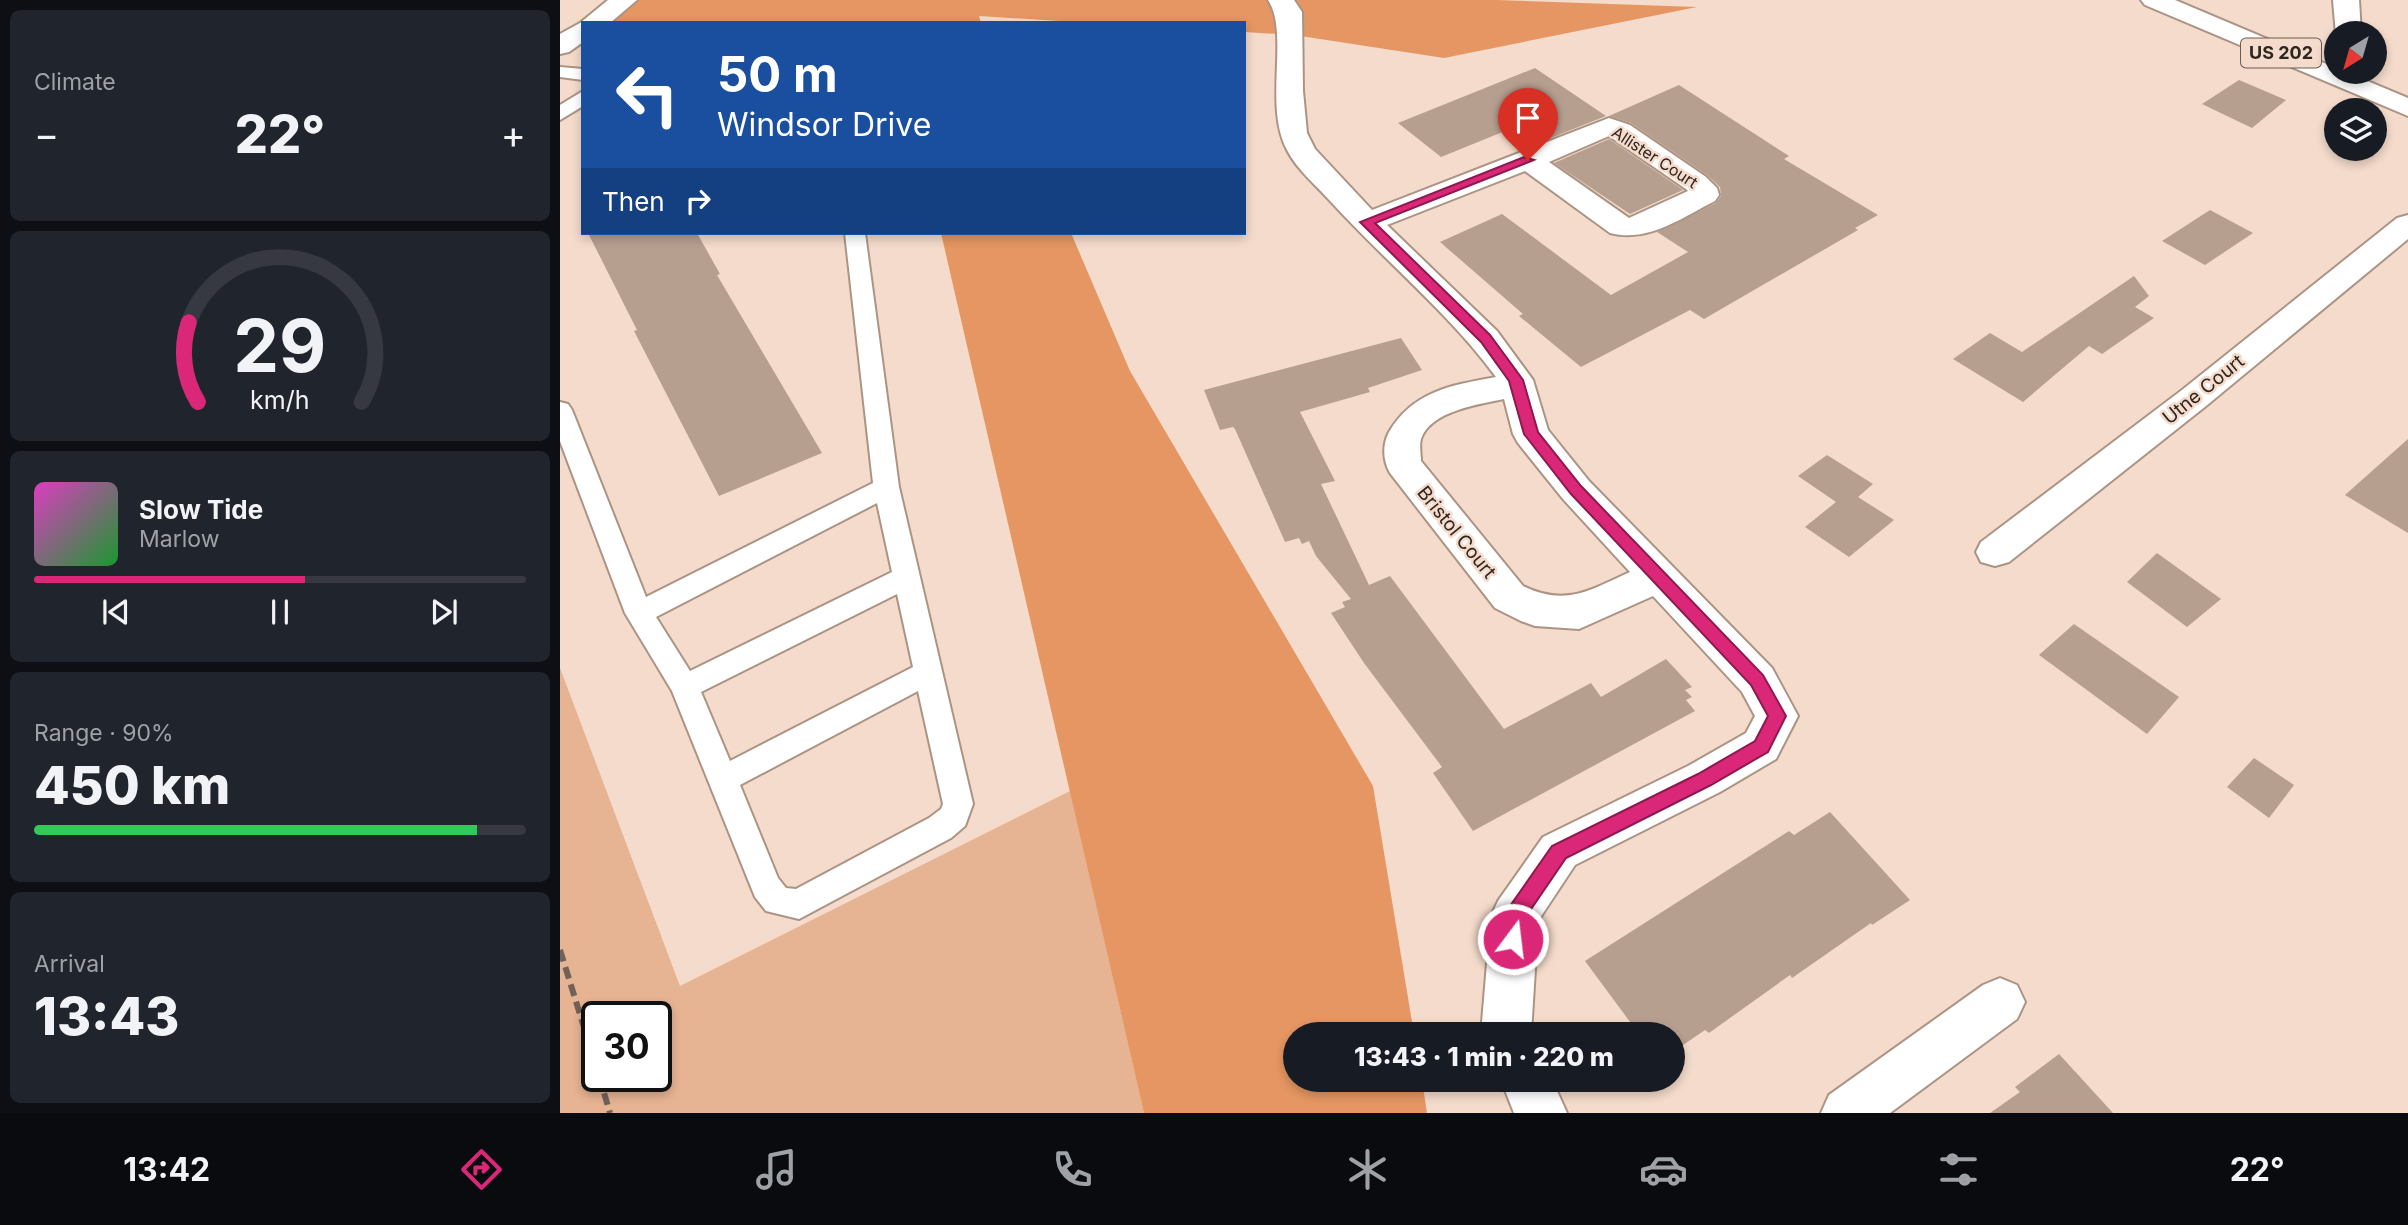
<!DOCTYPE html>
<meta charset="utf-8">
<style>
:root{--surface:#171b24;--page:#20242c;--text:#f1f3f6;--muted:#9ea1a6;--line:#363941;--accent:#db2777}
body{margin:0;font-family:Inter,sans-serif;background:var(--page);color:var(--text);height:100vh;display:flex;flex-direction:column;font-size:26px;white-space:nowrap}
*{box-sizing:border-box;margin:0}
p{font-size:23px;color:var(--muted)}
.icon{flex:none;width:38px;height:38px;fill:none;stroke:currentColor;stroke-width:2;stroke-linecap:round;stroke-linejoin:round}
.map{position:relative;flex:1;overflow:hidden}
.sheet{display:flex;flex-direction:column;gap:10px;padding:10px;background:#0d0f14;width:560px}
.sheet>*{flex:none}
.top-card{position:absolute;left:21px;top:21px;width:665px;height:214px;border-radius:0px;box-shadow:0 4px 10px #0003;background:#1a4fa0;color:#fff;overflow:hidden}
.needle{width:46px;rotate:217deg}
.buttons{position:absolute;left:1764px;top:21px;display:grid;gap:14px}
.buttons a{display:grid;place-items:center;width:63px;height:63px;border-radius:50%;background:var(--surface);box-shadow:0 4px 10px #0003;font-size:35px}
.speed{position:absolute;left:21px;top:1001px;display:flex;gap:14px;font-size:35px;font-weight:700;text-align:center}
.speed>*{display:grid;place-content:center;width:91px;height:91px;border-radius:50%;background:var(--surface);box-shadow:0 4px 10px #0003;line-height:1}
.speed .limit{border:4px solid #111;border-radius:10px;background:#fff;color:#111}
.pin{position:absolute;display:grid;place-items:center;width:60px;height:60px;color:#fff;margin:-72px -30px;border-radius:50% 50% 50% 0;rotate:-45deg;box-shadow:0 0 7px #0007}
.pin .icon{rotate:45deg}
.me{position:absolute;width:77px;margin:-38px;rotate:15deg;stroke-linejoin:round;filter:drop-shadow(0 0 5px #0008)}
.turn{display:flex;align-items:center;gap:24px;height:147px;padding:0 21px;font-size:32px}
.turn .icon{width:91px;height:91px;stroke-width:2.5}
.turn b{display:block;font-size:49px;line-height:60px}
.then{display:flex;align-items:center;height:66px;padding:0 21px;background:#0003;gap:14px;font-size:26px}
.big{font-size:52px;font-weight:800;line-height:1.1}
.sheet .widget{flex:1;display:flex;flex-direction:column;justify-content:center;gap:10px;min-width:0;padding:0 24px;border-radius:10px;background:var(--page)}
.sheet .dial{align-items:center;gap:0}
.dial svg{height:182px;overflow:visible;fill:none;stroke:var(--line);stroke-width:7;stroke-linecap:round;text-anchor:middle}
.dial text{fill:var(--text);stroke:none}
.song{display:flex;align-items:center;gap:21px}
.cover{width:84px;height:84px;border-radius:10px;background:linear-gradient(135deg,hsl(310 70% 55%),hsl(130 70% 35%))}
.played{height:7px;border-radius:4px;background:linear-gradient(90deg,var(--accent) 55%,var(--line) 55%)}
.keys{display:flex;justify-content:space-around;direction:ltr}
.heat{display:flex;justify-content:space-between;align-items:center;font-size:38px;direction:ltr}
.charge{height:10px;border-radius:5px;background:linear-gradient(90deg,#34c759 90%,var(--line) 0)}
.trip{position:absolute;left:723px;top:1022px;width:402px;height:70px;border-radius:35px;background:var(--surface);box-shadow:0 4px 10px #0003;font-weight:800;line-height:70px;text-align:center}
.tab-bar{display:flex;height:112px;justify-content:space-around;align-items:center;background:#090b0e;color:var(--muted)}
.tab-bar .icon{width:49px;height:49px}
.tab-bar .on{color:var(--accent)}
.tab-bar b{font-size:32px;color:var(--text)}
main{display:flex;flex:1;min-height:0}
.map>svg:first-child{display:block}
.green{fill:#e6b393;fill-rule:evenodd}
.forest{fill:#e59662}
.building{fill:#b79f90}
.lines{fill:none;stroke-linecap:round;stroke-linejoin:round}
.lane-casing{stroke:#ac9485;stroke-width:4}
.street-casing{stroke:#ac9485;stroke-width:4}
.secondary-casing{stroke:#ac9485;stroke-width:4}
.primary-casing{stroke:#ac9485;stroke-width:4}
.lane{fill:#fff;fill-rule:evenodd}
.street{fill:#fff;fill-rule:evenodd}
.secondary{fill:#fff;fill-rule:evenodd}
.primary{fill:#fff;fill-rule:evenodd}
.rail{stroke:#716259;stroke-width:6;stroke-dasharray:12 6;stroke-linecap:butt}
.route{fill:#db2777;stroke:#8e194d;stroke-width:2}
.labels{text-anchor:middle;stroke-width:5;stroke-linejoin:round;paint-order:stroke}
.far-street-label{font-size:16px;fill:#2f2620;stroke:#f4dbcb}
.shield{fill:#f4dbcb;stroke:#6a5c53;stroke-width:2}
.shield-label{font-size:18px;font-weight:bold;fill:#2f2620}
.street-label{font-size:19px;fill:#2f2620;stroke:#f4dbcb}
</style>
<main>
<section class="sheet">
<div class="widget"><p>Climate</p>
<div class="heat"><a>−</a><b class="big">22°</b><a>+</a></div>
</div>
<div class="widget dial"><svg viewBox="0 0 100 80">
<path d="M14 69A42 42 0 1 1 86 69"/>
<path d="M14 69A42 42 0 0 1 10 34" stroke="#db2777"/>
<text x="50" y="56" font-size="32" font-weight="700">29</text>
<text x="50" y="72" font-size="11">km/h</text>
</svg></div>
<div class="widget">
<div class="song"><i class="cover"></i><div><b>Slow Tide</b><p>Marlow</p></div></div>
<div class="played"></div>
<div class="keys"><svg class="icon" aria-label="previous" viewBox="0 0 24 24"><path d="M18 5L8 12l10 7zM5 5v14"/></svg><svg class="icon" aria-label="pause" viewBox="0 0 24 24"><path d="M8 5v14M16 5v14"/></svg><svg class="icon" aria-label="next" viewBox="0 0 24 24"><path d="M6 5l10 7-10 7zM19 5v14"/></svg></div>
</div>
<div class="widget"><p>Range · 90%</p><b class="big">450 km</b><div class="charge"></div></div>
<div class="widget"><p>Arrival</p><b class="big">13:43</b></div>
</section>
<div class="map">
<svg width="1848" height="1113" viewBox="0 0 1848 1113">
<rect width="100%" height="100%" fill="#f4dbcb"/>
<path class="green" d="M0 668 120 986 510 791 584 1113H0ZM37 1017H96V1076H37Z"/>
<g class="forest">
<path d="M62 0H937L1137 7 884 58 734 35 684 32V23H532L419 16 421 23H37Z"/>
<path d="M381 233H511L570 371 813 786 854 1034H735V1080H862L867 1113H584Z"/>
</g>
<g class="building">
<path d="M975 68 1046 116 968 147 945 131 881 157 838 123Z"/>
<path d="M1679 80 1726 100 1692 128 1642 104Z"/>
<path d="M1119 85 1229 156 1224 159 1318 215 1295 228 1298 230 1144 319 1130 310 1021 367 959 316 963 314 880 242 942 214 1051 295 1128 252 1097 232 1156 203 1161 196 1160 187 1147 175 1071 123 1049 116Z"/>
<path d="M1049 139 1123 190 1070 214 994 163Z"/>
<path d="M1650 210 1693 233 1645 265 1602 241Z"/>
<path d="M28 233H137L160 274 157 275 262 453 159 496 74 331 77 330Z"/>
<path d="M1574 276 1589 296 1575 307 1594 318 1542 354 1529 346 1463 402 1393 359 1430 333 1462 352Z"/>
<path d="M841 338 862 370 808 388 810 392 740 412 775 481 761 484 809 585 830 576 944 729 1031 683 1041 697 1106 659 1132 687 1125 690 1132 697 1126 700 1135 711 913 831 873 773 882 767 804 663 771 613 785 607 782 602 791 599 756 556 749 541 742 544 739 538 725 542 675 429 673 427 660 430 644 390Z"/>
<path d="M1848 439V533L1785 495Z"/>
<path d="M1267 455 1313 484 1298 497 1334 520 1289 557 1245 527 1276 502 1238 476Z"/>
<path d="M1597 553 1661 599 1627 627 1567 582Z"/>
<path d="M1514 624 1619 697 1587 734 1479 655Z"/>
<path d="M1694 758 1734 785 1709 818 1667 787Z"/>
<path d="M1270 812 1350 900 1312 925 1311 923 1232 978 1230 975 1149 1033 1145 1030 1113 1052V1034H1079L1025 961 1229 831 1234 835Z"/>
<path d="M1499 1054 1553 1113H1430L1460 1092 1455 1087Z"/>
</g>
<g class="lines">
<g class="lane-casing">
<g id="lane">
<path d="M0 67 23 69V80L0 77Z"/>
<path d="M23 91V106L0 120V105Z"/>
<path d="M285 233H305L339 487 413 804 405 826 391 838 239 919 206 911 195 897 112 691 65 613 0 441V402L8 404 12 410 86 597 313 483ZM317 503 332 572 130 671 96 617ZM337 594 353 667 170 761 141 692ZM358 691 383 804 381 809 369 818 236 889 226 888 218 878 180 785Z"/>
</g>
</g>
<g class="street-casing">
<g id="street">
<path d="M708 0H734L742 12 743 91 747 133 755 149 812 210 1049 118 1070 125 1146 177 1157 188 1159 195 1155 201C1121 218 1088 243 1050 233L965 171 827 225 937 331 973 380 988 430 1029 481 1212 668 1238 716 1216 759 1160 792 1015 865 978 921 971 1034H921L931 916 938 901 983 837 1128 766 1186 733 1195 716 1182 692 1093 596 1019 629 975 626 961 621 935 608 830 473C823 461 822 445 829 432 853 391 892 385 936 377 889 313 826 262 772 203 757 186 737 170 727 150 703 106 730 33 708 0ZM1049 136 1126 189 1128 191 1069 218 989 162ZM944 399 953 434 958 443 1003 499 1070 572C1030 590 1006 607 963 586L861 461C861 454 859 446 861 439 870 411 920 404 944 399Z"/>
<path d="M1773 0H1799L1801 33 1776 35Z"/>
<path d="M1848 215V239L1646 406 1449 562 1435 566 1421 562 1416 552 1421 542 1622 390 1837 218Z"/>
<path d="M1440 978 1457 985 1465 1002 1457 1019 1330 1113H1261L1269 1095 1423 985Z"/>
<path d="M941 1080H992L1007 1113H954Z"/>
</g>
</g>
<g class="secondary-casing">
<path id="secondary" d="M48 0H77L50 23H23V42L9 52 0 54V34L20 23Z"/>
</g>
<g class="primary-casing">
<path id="primary" d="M1581 0H1615L1776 68V72H1786L1848 98V116L1585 5Z"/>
</g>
<use href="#lane" class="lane"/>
<use href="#street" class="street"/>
<use href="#secondary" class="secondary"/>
<use href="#primary" class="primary"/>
<g class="rail">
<path d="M0 950 37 1069"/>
<path d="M39 1076 50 1113"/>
</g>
</g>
<path class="route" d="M964 157 974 160 815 223 930 335 963 380 978 432 1021 486 1203 675 1226 716 1208 752 1151 785 1006 858 965 918 960 946 953 948 946 946 943 939 948 909 992 846 1138 774 1195 741 1208 716 1191 685 1011 494 964 434 949 381 921 342 800 222Z"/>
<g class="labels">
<g class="far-street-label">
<text transform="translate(1095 157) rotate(33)" y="6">Allister Court</text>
</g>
<rect class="shield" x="1681" y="38.5" width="80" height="29" rx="5"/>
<g class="shield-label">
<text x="1721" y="59">US 202</text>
</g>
<g class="street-label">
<text transform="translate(1643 389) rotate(-39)" y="7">Utne Court</text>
<text transform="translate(897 532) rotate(51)" y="7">Bristol Court</text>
</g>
</g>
</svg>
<div class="buttons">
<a><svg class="needle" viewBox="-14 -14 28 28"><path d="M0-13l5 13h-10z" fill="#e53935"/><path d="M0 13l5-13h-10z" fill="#9ea1a6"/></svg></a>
<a><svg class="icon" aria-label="layers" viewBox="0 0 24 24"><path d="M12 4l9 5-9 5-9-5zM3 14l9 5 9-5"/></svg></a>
</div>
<div class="speed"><div class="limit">30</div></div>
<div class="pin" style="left:968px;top:160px;background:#d93025"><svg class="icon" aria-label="arrive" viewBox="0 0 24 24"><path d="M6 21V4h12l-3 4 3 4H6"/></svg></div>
<svg class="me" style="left:953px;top:939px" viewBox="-20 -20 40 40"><circle r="17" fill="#db2777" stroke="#fff" stroke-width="3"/><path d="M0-11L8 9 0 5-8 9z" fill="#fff"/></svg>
<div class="trip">13:43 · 1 min · 220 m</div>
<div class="top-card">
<div class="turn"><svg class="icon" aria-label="left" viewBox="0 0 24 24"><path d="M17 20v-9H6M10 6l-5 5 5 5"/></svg><div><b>50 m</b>Windsor Drive</div></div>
<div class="then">Then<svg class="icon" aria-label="right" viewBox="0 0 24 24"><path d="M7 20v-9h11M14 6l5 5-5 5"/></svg></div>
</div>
</div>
</main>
<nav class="tab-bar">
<b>13:42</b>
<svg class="icon on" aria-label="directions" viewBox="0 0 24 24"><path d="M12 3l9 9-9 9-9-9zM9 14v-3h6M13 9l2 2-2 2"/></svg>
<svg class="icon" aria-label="music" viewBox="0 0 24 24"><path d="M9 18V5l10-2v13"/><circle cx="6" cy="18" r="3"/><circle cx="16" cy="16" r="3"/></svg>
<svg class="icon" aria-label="phone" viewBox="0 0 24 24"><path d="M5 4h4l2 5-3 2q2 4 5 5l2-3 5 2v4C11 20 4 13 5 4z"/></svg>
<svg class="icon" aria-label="climate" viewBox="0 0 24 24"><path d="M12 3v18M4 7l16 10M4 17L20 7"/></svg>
<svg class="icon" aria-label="car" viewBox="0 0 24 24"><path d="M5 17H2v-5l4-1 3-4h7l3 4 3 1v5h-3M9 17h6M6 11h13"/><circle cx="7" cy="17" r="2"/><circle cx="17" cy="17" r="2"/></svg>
<svg class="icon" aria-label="filters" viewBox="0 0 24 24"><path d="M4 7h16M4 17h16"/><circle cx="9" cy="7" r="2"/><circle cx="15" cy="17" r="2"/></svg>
<b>22°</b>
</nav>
